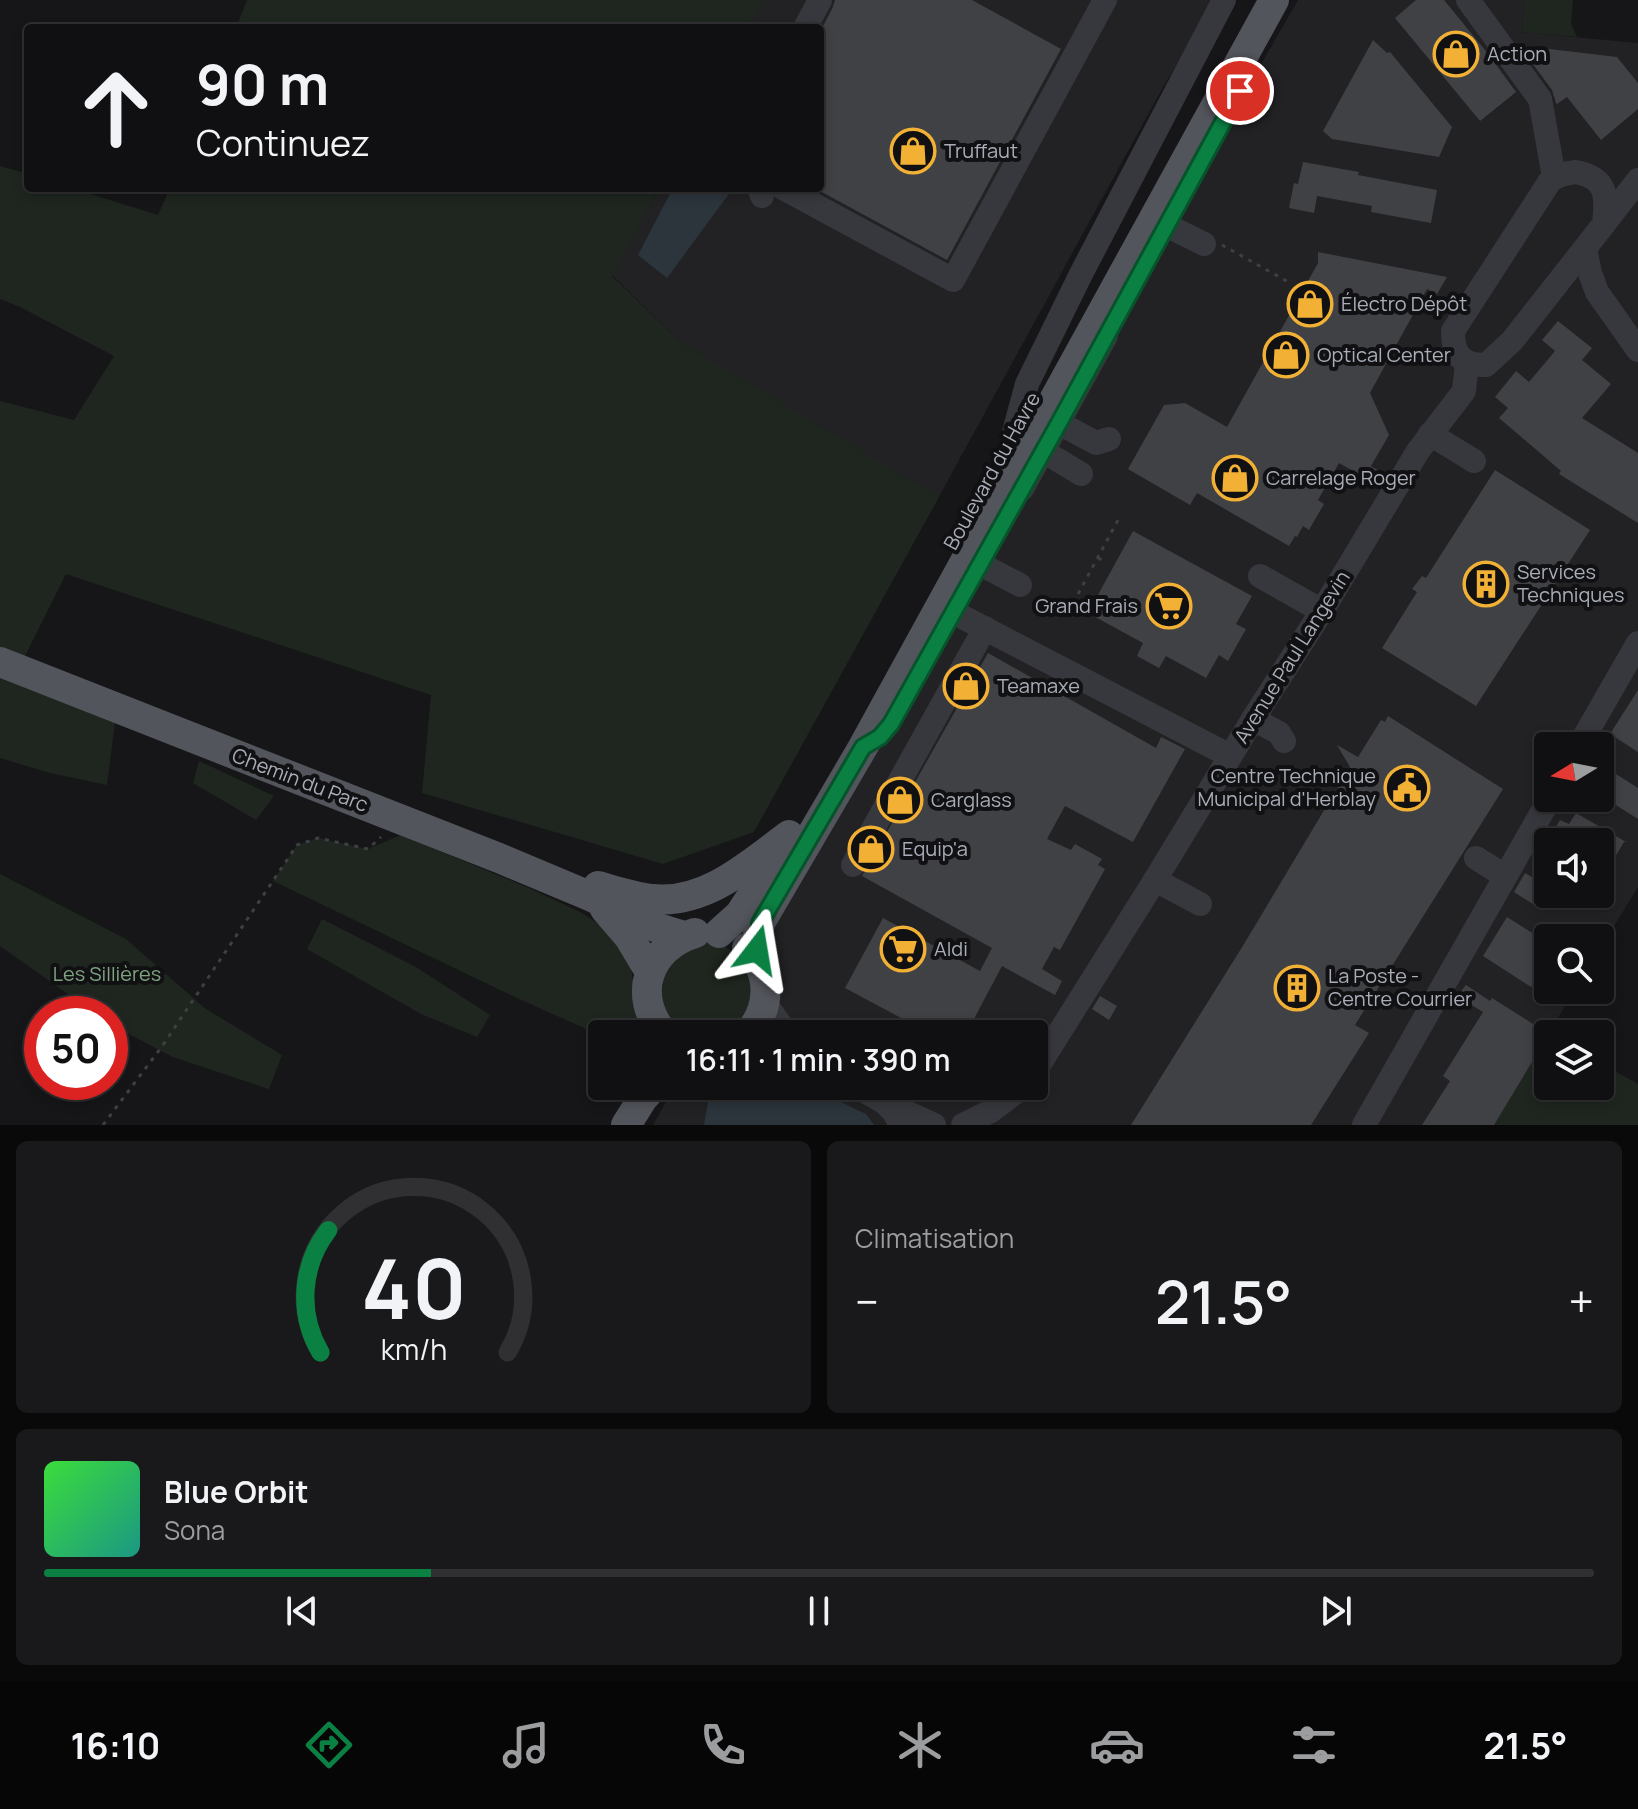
<!DOCTYPE html>
<html lang="fr">
<meta charset="utf-8">
<style>
:root{--surface:#101012;--page:#19191b;--text:#f1f3f6;--muted:#9c9d9f;--line:#303032;--accent:#0b8043}
body{margin:0;font-family:Manrope,sans-serif;background:var(--page);color:var(--text);height:100vh;display:flex;flex-direction:column;font-size:30px;white-space:nowrap}
*{box-sizing:border-box;margin:0}
p{font-size:26px;color:var(--muted)}
.icon{flex:none;width:44px;height:44px;fill:none;stroke:currentColor;stroke-width:2;stroke-linecap:round;stroke-linejoin:round}
.map{position:relative;height:1125px;overflow:hidden}
.details{display:flex;flex-direction:column;gap:16px;padding:16px;background:#09090a;flex:1}
.details>*{flex:none}
.guide{position:absolute;left:24px;top:24px;width:800px;height:168px;border-radius:8px;box-shadow:0 4px 12px #0003,0 0 0 2px var(--line);background:#101012;color:var(--text);overflow:hidden}
.needle{width:52px;rotate:260deg}
.buttons{position:absolute;left:1534px;top:732px;display:grid;gap:16px}
.buttons a{display:grid;place-items:center;width:80px;height:80px;border-radius:8px;background:var(--surface);box-shadow:0 4px 12px #0003,0 0 0 2px var(--line);font-size:40px}
.speed{position:absolute;left:24px;top:996px;display:flex;gap:16px;font-size:40px;font-weight:700;text-align:center}
.speed>*{display:grid;place-content:center;width:104px;height:104px;border-radius:50%;background:var(--surface);box-shadow:0 4px 12px #0003,0 0 0 2px var(--line);line-height:1}
.speed .limit{border:12px solid #d22;background:#fff;color:#111}
.pin{position:absolute;display:grid;place-items:center;width:68px;height:68px;color:#fff;margin:-34px;border:4px solid #fff;border-radius:50%;box-shadow:0 2px 8px #0007}
.me{position:absolute;width:88px;margin:-44px;rotate:14deg;stroke-linejoin:round;filter:drop-shadow(0 0 6px #0008)}
.turn{display:flex;align-items:center;gap:28px;height:168px;padding:0 40px;font-size:36px}
.turn .icon{width:104px;height:104px;stroke-width:2.5}
.turn b{display:block;font-size:56px;line-height:68px}
.big{font-size:60px;font-weight:600;line-height:1.1}
.details .card{flex:1;display:flex;flex-direction:column;justify-content:center;gap:12px;min-width:0;padding:0 28px;border-radius:12px;background:var(--page)}
.details .dial{align-items:center;gap:0}
.dial svg{height:208px;overflow:visible;fill:none;stroke:var(--line);stroke-width:7;stroke-linecap:round;text-anchor:middle}
.dial text{fill:var(--text);stroke:none}
.song{display:flex;align-items:center;gap:24px}
.cover{width:96px;height:96px;border-radius:12px;background:linear-gradient(135deg,hsl(120 70% 55%),hsl(170 70% 35%))}
.played{height:8px;border-radius:4px;background:linear-gradient(90deg,var(--accent) 25%,var(--line) 25%)}
.keys{display:flex;justify-content:space-around;direction:ltr}
.heat{display:flex;justify-content:space-between;align-items:center;font-size:44px;direction:ltr}
.details .tiles{flex:1;display:grid;gap:16px;grid-template-columns:1fr 1fr}
.card:last-child{grid-column:span 2}
.trip{position:absolute;left:588px;top:1020px;width:460px;height:80px;border-radius:8px;background:var(--surface);box-shadow:0 4px 12px #0003,0 0 0 2px var(--line);font-weight:600;line-height:80px;text-align:center}
.tab-bar{display:flex;height:128px;justify-content:space-around;align-items:center;background:#060607;color:var(--muted)}
.tab-bar .icon{width:56px;height:56px}
.tab-bar .on{color:var(--accent)}
.tab-bar b{font-size:36px;color:var(--text)}
.map>svg:first-child{display:block}
.built{fill:#222225;fill-rule:evenodd}
.green{fill:#1e261f}
.water{fill:#2c353c}
.building{fill:#404145}
.lines{fill:none;stroke-linecap:round;stroke-linejoin:round}
.path{stroke:#3d3f44;stroke-width:3;stroke-dasharray:4 6;stroke-linecap:butt}
.minor{stroke:#37383d;stroke-width:24}
.major{stroke:#53555c;stroke-width:30}
.route-casing{stroke:#07532c;stroke-width:20}
.route{stroke:#0b8043;stroke-width:14}
.labels{text-anchor:middle;stroke-width:8;stroke-linejoin:round;paint-order:stroke}
.poi-label{font-size:20px;fill:#a8adb8;stroke:#111113;text-anchor:start}
.street-label{font-size:20px;fill:#a8adb8;stroke:#111113}
.park-label{font-size:20px;fill:#7fa381;stroke:#111113}
</style>
<div class="map">
<svg width="1638" height="1125" viewBox="0 0 1638 1125">
<rect width="100%" height="100%" fill="#161618"/>
<g class="built">
<path d="M763 0H1216L1162 89 935 504 679 341 612 275 660 188H820V28H748Z"/>
<path d="M1298 0H1525L1522 32 1638 43V887L1600 949V938H1548V990H1575L1493 1125H653L675 1086H1034V1034H705ZM1548 746H1600V798H1548ZM1548 842H1600V894H1548Z"/>
</g>
<g class="green">
<path d="M247 0H763L748 28H236Z"/>
<path d="M1525 0H1573L1571 24 1577 37 1522 32Z"/>
<path d="M0 166 28 174V188H71L158 215 170 188H660L612 276 679 341 939 497 754 832 663 864 422 793 431 695 66 574 19 668 117 707 107 785 50 773 0 758V401L74 420 114 356 20 307 0 299Z"/>
<path d="M199 761 274 796 256 820 193 783Z"/>
<path d="M401 835 529 888 580 912 608 930 631 964 638 1034H602V1036L517 998 273 881 297 845 318 838 368 849Z"/>
<path d="M0 874 126 939 206 1009 282 1055 269 1089 173 1057 115 1027 110 1024V1014H96L0 946Z"/>
<path d="M322 919 416 967 490 1015 477 1037 421 1014 307 949Z"/>
<path d="M703 942C738 944 740 960 756 987L740 1027 730 1034H683L671 1025 660 1006 666 964Z"/>
<path d="M1548 1035V1086H1600V1063L1638 1084V1125H1493Z"/>
</g>
<g class="water">
<path d="M673 188H728L731 191 667 278 638 255Z"/>
<path d="M719 1086H807L866 1114 874 1125H704L709 1097Z"/>
</g>
<g class="building">
<path d="M835 0H972L1061 49 947 260 820 191V32L833 7Z"/>
<path d="M1416 0H1444L1489 55 1516 92 1480 121 1395 18Z"/>
<path d="M1373 40 1387 53 1390 52 1452 127 1439 157 1332 139 1323 131Z"/>
<path d="M1524 46 1617 57 1638 83V109L1601 140 1567 97 1557 104 1556 103 1552 90 1521 48Z"/>
<path d="M1303 162 1359 172 1358 175 1437 190 1431 223 1371 212 1372 206 1317 196 1314 213 1289 208 1294 183 1298 184Z"/>
<path d="M1318 252 1447 277 1437 294 1427 289 1370 393 1389 435 1371 466 1386 475 1380 486 1339 463 1318 500 1324 504 1309 530 1303 526 1297 537 1295 536 1289 546 1197 493 1190 505 1128 469 1164 405 1185 403 1227 427 1318 263Z"/>
<path d="M1558 321 1592 348 1582 360 1611 384 1582 418 1638 453V523L1559 474 1561 471 1499 418 1508 408 1495 397 1516 371 1529 382 1555 351 1542 340Z"/>
<path d="M1495 470 1590 530 1476 706 1382 648 1417 592 1412 589 1422 576 1426 578Z"/>
<path d="M1133 531 1252 596 1236 624 1246 629 1228 661 1219 655 1206 678 1166 656 1159 668 1137 656 1143 643 1088 613Z"/>
<path d="M988 653 1156 748 1161 737 1185 749 1133 842 1065 806 1047 839 1071 850 1075 844 1102 859 1098 865 1105 869 1060 950 1054 947 1042 969 1062 981 1055 995 1002 966 966 1034H931L845 988 883 918 980 971 992 948 862 876Z"/>
<path d="M1638 690V752L1610 734Z"/>
<path d="M1388 716 1503 789 1355 1025 1369 1033 1311 1125H1131L1244 944 1350 767 1337 745 1358 757 1381 720 1385 722Z"/>
<path d="M1600 764 1638 788V819L1600 795Z"/>
<path d="M1576 813 1626 842H1624L1600 882V842H1547L1560 820 1569 824Z"/>
<path d="M1525 873 1548 886 1536 906 1514 892Z"/>
<path d="M1507 917 1548 943V988L1536 980 1531 987 1483 956Z"/>
<path d="M1466 985 1490 1001 1492 998 1549 1034 1494 1125H1422L1450 1081 1443 1076 1483 1012 1457 996Z"/>
<path d="M1100 996 1117 1006 1109 1020 1092 1009Z"/>
</g>
<g class="lines">
<g class="path">
<path d="M1222 245 1292 284"/>
<path d="M1098 558 1106 562"/>
<path d="M1078 594 1118 520"/>
<path d="M103 1125 163 1045 297 845 318 838 368 849 381 837"/>
</g>
<g class="minor">
<path d="M1468 0 1540 99 1554 177"/>
<path d="M805 28 820 0"/>
<path d="M1576 172C1608 178 1607 197 1604 224L1512 341 1486 365C1461 365 1453 355 1453 331L1550 181C1557 175 1566 173 1576 172Z"/>
<path d="M759 188 762 196"/>
<path d="M783 188 953 280 1105 0"/>
<path d="M1604 224 1638 180"/>
<path d="M1166 225 1204 244"/>
<path d="M1585 249 1590 273 1597 292 1638 350"/>
<path d="M1059 423 1096 443 1109 439"/>
<path d="M1014 432 1027 384 1081 274 1224 0"/>
<path d="M1430 434 1474 461"/>
<path d="M1043 451 1081 474"/>
<path d="M1022 489 1106 336"/>
<path d="M980 564 1020 585"/>
<path d="M1260 576 1322 611"/>
<path d="M953 612 1230 756"/>
<path d="M1253 719 1279 733 1284 741"/>
<path d="M1579 746 1638 643"/>
<path d="M1476 858 1505 876"/>
<path d="M853 865 985 628"/>
<path d="M1155 880 1200 904"/>
<path d="M765 1003 787 1034"/>
<path d="M1034 1073 1155 880 1253 719 1322 611 1418 451 1464 391 1467 363"/>
<path d="M856 1086 884 1102"/>
<path d="M901 1125 894 1112 884 1102 934 1125"/>
<path d="M963 1125 991 1111 1024 1086"/>
<path d="M1364 1125 1550 798"/>
</g>
<g class="major">
<path d="M0 662 499 858 592 897 652 926 684 936"/>
<path d="M598 886C616 891 634 897 652 899 705 905 750 864 789 835"/>
<path d="M605 909 629 937 650 972"/>
<path d="M719 933 740 914 767 872"/>
<path d="M747 948C772 973 771 1008 748 1034"/>
<path d="M758 962 757 939 760 923 863 747 1274 0"/>
<path d="M664 1034C631 996 648 947 695 933"/>
<path d="M626 1125 643 1098 654 1086"/>
</g>
</g>
<g class="lines">
<g class="route-casing">
<path id="route" d="M757 950 760 923 863 747 880 737 891 724 1059 423 1240 91"/>
</g>
<use href="#route" class="route"/>
</g>
<defs>
<g id="shop-ring" transform="scale(2.3)"><circle r="9.5" fill="#111113" stroke="#f2b134" stroke-width="1.5"/><path d="M-5-2.5h2.3a2.7 3.5 0 0 1 5.4 0H5L5.5 6h-11ZM-1.5-2.5h3a1.5 2.3 0 0 0-3 0Z" fill="#f2b134"/></g>
<g id="building-ring" transform="scale(2.3)"><circle r="9.5" fill="#111113" stroke="#f2b134" stroke-width="1.5"/><path d="M-4-6H4V6H1V3H-1V6H-4ZM-2.5-4.3h1.7v1.8h-1.7ZM.8-4.3h1.7v1.8H.8ZM-2.5-1h1.7V.8h-1.7ZM.8-1h1.7V.8H.8Z" fill="#f2b134"/></g>
<g id="supermarket-ring" transform="scale(2.3)"><circle r="9.5" fill="#111113" stroke="#f2b134" stroke-width="1.5"/><path d="M-6-5.5h2.5l.6 2H6L4.5 2H-2.5L-4.4-4H-6ZM-1.5 3.2a1.3 1.3 0 1 0 .1 0ZM3 3.2a1.3 1.3 0 1 0 .1 0Z" fill="#f2b134"/></g>
<g id="civic-ring" transform="scale(2.3)"><circle r="9.5" fill="#111113" stroke="#f2b134" stroke-width="1.5"/><path d="M-.6-6.5H3V-4.5H.6V-3L4-1V1h2V6H-6V1h2V-1L-.6-3ZM-1.2 2.5V6h2.4V2.5Z" fill="#f2b134"/></g>
</defs>
<g fill-rule="evenodd">
<use href="#shop-ring" x="1456" y="54"/>
<use href="#shop-ring" x="913" y="151"/>
<use href="#shop-ring" x="1310" y="304"/>
<use href="#shop-ring" x="1286" y="355"/>
<use href="#shop-ring" x="1235" y="478"/>
<use href="#building-ring" x="1486" y="584"/>
<use href="#supermarket-ring" x="1169" y="606"/>
<use href="#shop-ring" x="966" y="686"/>
<use href="#civic-ring" x="1407" y="788"/>
<use href="#shop-ring" x="900" y="800"/>
<use href="#shop-ring" x="871" y="849"/>
<use href="#supermarket-ring" x="903" y="949"/>
<use href="#building-ring" x="1297" y="988"/>
</g>
<g class="labels">
<g class="poi-label">
<text x="1487" y="61">Action</text>
<text x="944" y="158">Truffaut</text>
<text x="1341" y="311">Électro Dépôt</text>
<text x="1317" y="362">Optical Center</text>
<text x="1266" y="485">Carrelage Roger</text>
<text x="1517" y="579">Services<tspan x="1517" dy="23">Techniques</tspan></text>
<text x="1138" y="613" text-anchor="end">Grand Frais</text>
<text x="997" y="693">Teamaxe</text>
<text x="1376" y="783" text-anchor="end">Centre Technique<tspan x="1376" dy="23">Municipal d'Herblay</tspan></text>
<text x="931" y="807">Carglass</text>
<text x="902" y="856">Equip'a</text>
<text x="934" y="956">Aldi</text>
<text x="1328" y="983">La Poste -<tspan x="1328" dy="23">Centre Courrier</tspan></text>
</g>
<g class="street-label">
<text transform="translate(992 471) rotate(-61)" y="7">Boulevard du Havre</text>
<text transform="translate(1292 657) rotate(-58)" y="7">Avenue Paul Langevin</text>
<text transform="translate(300 780) rotate(21)" y="7">Chemin du Parc</text>
</g>
<g class="park-label">
<text x="107" y="981">Les Sillières</text>
</g>
</g>
</svg>
<div class="buttons">
<a><svg class="needle" viewBox="-14 -14 28 28"><path d="M0-13l5 13h-10z" fill="#e53935"/><path d="M0 13l5-13h-10z" fill="#9c9d9f"/></svg></a>
<a><svg class="icon" aria-label="sound" viewBox="0 0 24 24"><path d="M4 9h4l5-4v14l-5-4H4zM17 9q2 3 0 6"/></svg></a>
<a><svg class="icon" aria-label="search" viewBox="0 0 24 24"><circle cx="10" cy="10" r="6"/><path d="M15 15l6 6"/></svg></a>
<a><svg class="icon" aria-label="layers" viewBox="0 0 24 24"><path d="M12 4l9 5-9 5-9-5zM3 14l9 5 9-5"/></svg></a>
</div>
<div class="speed"><div class="limit">50</div></div>
<div class="pin" style="left:1240px;top:91px;background:#d93025"><svg class="icon" aria-label="arrive" viewBox="0 0 24 24"><path d="M6 21V4h12l-3 4 3 4H6"/></svg></div>
<svg class="me" style="left:757px;top:950px" viewBox="-20 -20 40 40"><path d="M0-17L14 15 0 8-14 15z" fill="#0b8043" stroke="#fff" stroke-width="4"/></svg>
<div class="trip">16:11 · 1 min · 390 m</div>
<div class="guide">
<div class="turn"><svg class="icon" aria-label="ahead" viewBox="0 0 24 24"><path d="M12 20V5M6 11l6-6 6 6"/></svg><div><b>90 m</b>Continuez</div></div>
</div>
</div>
<section class="details">
<div class="tiles">
<div class="card dial"><svg viewBox="0 0 100 80">
<path d="M14 69A42 42 0 1 1 86 69"/>
<path d="M14 69A42 42 0 0 1 17 22" stroke="#0b8043"/>
<text x="50" y="56" font-size="32" font-weight="700">40</text>
<text x="50" y="72" font-size="11">km/h</text>
</svg></div>
<div class="card"><p>Climatisation</p>
<div class="heat"><a>−</a><b class="big">21.5°</b><a>+</a></div>
</div>
<div class="card">
<div class="song"><i class="cover"></i><div><b>Blue Orbit</b><p>Sona</p></div></div>
<div class="played"></div>
<div class="keys"><svg class="icon" aria-label="previous" viewBox="0 0 24 24"><path d="M18 5L8 12l10 7zM5 5v14"/></svg><svg class="icon" aria-label="pause" viewBox="0 0 24 24"><path d="M8 5v14M16 5v14"/></svg><svg class="icon" aria-label="next" viewBox="0 0 24 24"><path d="M6 5l10 7-10 7zM19 5v14"/></svg></div>
</div>
</div>
</section>
<nav class="tab-bar">
<b>16:10</b>
<svg class="icon on" aria-label="directions" viewBox="0 0 24 24"><path d="M12 3l9 9-9 9-9-9zM9 14v-3h6M13 9l2 2-2 2"/></svg>
<svg class="icon" aria-label="music" viewBox="0 0 24 24"><path d="M9 18V5l10-2v13"/><circle cx="6" cy="18" r="3"/><circle cx="16" cy="16" r="3"/></svg>
<svg class="icon" aria-label="phone" viewBox="0 0 24 24"><path d="M5 4h4l2 5-3 2q2 4 5 5l2-3 5 2v4C11 20 4 13 5 4z"/></svg>
<svg class="icon" aria-label="climate" viewBox="0 0 24 24"><path d="M12 3v18M4 7l16 10M4 17L20 7"/></svg>
<svg class="icon" aria-label="car" viewBox="0 0 24 24"><path d="M5 17H2v-5l4-1 3-4h7l3 4 3 1v5h-3M9 17h6M6 11h13"/><circle cx="7" cy="17" r="2"/><circle cx="17" cy="17" r="2"/></svg>
<svg class="icon" aria-label="filters" viewBox="0 0 24 24"><path d="M4 7h16M4 17h16"/><circle cx="9" cy="7" r="2"/><circle cx="15" cy="17" r="2"/></svg>
<b>21.5°</b>
</nav>
